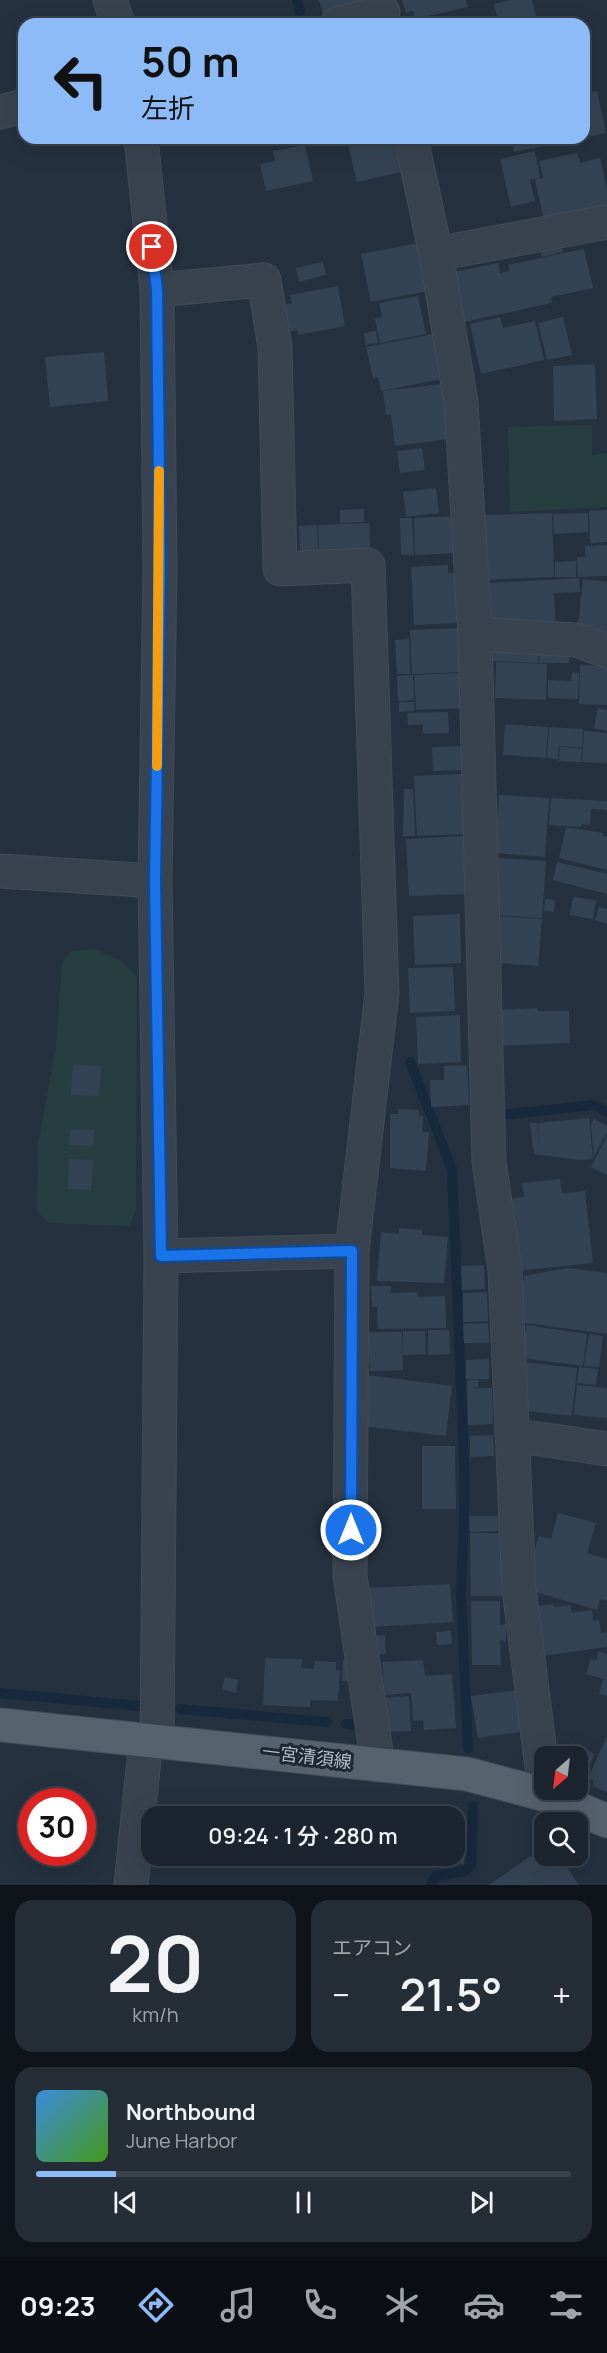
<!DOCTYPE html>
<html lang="ja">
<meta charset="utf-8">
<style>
:root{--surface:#1c252f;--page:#252d37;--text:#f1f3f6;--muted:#a0a5aa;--line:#3a424b;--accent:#8cbbf8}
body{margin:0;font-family:Manrope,"Noto Sans JP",sans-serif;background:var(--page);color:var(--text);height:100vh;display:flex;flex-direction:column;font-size:22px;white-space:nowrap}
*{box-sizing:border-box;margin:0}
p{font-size:20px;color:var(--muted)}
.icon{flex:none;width:33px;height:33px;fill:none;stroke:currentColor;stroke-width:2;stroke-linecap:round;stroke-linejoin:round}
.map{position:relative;height:1885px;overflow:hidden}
.panel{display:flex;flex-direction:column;gap:15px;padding:15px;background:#0f141a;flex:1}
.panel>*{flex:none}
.top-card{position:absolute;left:18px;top:18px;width:572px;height:126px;border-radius:18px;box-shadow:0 6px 24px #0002,0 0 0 2px var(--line);background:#8cbbf8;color:#111;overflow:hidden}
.needle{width:39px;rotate:208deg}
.tools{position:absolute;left:534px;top:1746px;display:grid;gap:12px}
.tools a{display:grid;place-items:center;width:54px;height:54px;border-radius:12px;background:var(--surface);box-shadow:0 6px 24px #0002,0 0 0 2px var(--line);font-size:30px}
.speed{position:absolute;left:18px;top:1788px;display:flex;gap:12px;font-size:30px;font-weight:700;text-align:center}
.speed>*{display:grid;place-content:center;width:78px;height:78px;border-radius:50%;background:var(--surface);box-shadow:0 6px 24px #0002,0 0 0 2px var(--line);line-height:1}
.speed .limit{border:9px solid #d22;background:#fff;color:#111}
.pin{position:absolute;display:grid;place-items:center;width:51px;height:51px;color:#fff;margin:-26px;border:3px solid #fff;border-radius:50%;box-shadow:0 2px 6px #0007}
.me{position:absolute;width:66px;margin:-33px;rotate:0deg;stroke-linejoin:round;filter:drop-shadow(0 0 4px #0008)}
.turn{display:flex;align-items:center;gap:21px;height:126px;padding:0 24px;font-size:27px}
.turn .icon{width:78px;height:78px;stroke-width:2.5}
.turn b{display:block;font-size:42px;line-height:51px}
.big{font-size:45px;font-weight:600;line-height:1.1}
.panel .tile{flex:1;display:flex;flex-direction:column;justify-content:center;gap:9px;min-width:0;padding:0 21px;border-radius:18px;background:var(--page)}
.panel .dial{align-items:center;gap:0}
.dial b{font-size:78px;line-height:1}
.song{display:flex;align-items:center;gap:18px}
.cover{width:72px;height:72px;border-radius:9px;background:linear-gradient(135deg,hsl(210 70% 55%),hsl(100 70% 35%))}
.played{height:6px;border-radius:3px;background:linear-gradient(90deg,var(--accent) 15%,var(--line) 15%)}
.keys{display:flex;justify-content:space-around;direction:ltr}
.heat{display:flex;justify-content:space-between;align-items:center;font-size:33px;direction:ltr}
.panel .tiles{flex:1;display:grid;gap:15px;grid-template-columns:1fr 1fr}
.tile:last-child{grid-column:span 2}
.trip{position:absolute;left:141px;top:1806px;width:324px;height:60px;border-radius:18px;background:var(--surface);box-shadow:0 6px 24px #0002,0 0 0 2px var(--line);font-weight:600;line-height:60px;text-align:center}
.dock{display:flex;height:96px;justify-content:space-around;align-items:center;background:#0b0f13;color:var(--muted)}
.dock .icon{width:42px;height:42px}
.dock .active{color:var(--accent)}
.dock b{font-size:27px;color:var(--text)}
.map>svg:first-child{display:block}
.green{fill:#273e40}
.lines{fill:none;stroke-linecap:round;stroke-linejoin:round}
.stream{stroke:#18293d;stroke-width:10}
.building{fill:#344353}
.minor-casing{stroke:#424c58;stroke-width:35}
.major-casing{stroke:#424c58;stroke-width:35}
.minor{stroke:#39434f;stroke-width:33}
.major{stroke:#57626f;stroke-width:33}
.route-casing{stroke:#114b97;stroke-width:15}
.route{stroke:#1a73e8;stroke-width:10}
.slow{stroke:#f59e0b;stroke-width:10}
.labels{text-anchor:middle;stroke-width:6;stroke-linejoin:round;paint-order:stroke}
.street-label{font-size:18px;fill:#b5beca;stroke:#1e2834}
</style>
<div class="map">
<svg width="607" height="1885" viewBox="0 0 607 1885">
<rect width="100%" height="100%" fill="#25313f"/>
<g class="green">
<path d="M592 425V455L607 453V507L510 512 508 427Z"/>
<path d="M95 949 121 961 137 977 136 1210 129 1226 49 1223 37 1212 38 1145 56 1045 62 962 72 951Z"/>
</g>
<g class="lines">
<g class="stream">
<path d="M297 0 300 11"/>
<path d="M410 1062 452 1169 465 1487 461 1597 468 1749"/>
<path d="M502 1115 594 1105 607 1112"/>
<path d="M0 1693 139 1706"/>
<path d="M180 1709 327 1722"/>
<path d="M346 1724 356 1725"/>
<path d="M431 1885 436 1876 465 1871 471 1866 473 1806"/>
</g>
</g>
<g class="building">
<path d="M319 0H366L324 18Z"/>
<path d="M402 0H466L468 7 415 19 413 11 406 13Z"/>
<path d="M510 0H532L538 24H499L494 4Z"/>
<path d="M597 91 606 133 584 138V94Z"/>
<path d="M357 138H393L401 172 357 182 347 141Z"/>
<path d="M511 138H576V139L514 152Z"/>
<path d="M305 145 313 181 266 191 260 164 275 161 273 151Z"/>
<path d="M535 151 540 178 530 180 535 201 511 207 500 159Z"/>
<path d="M577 153 580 163 600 158 607 191V206L544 220 535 180 543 178 539 161Z"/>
<path d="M561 241 563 252 542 257 539 246Z"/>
<path d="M418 243 428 291 371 302 361 254Z"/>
<path d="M584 249 593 288 551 297 552 303 464 322 454 272 498 263 500 273 510 271 508 265Z"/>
<path d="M323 262 326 275 299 282 296 268Z"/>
<path d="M338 286 345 326 298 335 297 330 288 332 282 305 292 303 290 295Z"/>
<path d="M418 296 426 334 380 343 375 319 382 317 379 303Z"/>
<path d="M500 317 503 328 535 321 544 360 481 374 470 324Z"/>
<path d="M563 317 572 355 547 360 538 323Z"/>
<path d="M376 331 378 343 366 345 364 333Z"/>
<path d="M434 334 442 379 381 391 378 377 373 378 366 347Z"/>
<path d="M104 352 108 401 50 407 45 357Z"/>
<path d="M595 364 597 419 554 421 553 366Z"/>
<path d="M441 384 449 439 395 446 391 415H386L383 391Z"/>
<path d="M422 448 425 470 400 473 397 451Z"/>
<path d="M436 488 439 513 406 517 403 492Z"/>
<path d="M364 509V522L340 523V510Z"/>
<path d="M607 510V542L590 543 589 511Z"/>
<path d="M552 513 554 577 486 580 484 515Z"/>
<path d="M588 513V532L554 534 553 514Z"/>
<path d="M455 516 457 553 415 555 414 518Z"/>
<path d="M400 518H412L414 555H401Z"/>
<path d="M369 523 370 549 319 552 318 525Z"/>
<path d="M317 525 318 552H300L299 526Z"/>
<path d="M607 545V576L578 577 577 557H585V546Z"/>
<path d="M576 561V577H555V562Z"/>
<path d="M448 565V573H456L458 623 414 625 411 567Z"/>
<path d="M579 578 580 592 554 593 556 629 491 631 489 583Z"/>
<path d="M583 579 607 582V643L577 636Z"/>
<path d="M459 628 460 672 412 674 410 630Z"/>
<path d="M409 639 410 674H397L395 640Z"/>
<path d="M494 640 539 642 538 663 493 661Z"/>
<path d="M540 645 569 646V663H539Z"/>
<path d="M496 662 547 664 546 700 495 698Z"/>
<path d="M580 665 607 666V705L579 704Z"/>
<path d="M572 672 579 673 578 699 548 698V680L571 681Z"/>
<path d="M462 673 464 708 416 710 414 675Z"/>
<path d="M413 675 414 700 398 701 397 676Z"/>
<path d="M399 702H414V711L399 712Z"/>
<path d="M598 708 607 710V731L594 728Z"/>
<path d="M448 712 449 733 423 734V724L408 725 407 713Z"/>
<path d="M505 724 548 727 546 758 503 755Z"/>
<path d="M549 727 583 729 582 748 559 746 558 759 547 758Z"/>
<path d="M584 731 607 733V763L582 762Z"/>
<path d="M465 746 466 770 433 771 432 747Z"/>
<path d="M560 747 582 749 581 762 559 761Z"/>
<path d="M463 774 465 834 417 836 414 776Z"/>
<path d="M404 789H413L415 836H403Z"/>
<path d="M499 795 549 798 545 857 495 853Z"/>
<path d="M551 798 607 801V810L591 809 590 825 581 824V827L549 825Z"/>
<path d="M566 827 603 833V836L607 837V870L559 858Z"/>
<path d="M464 836 466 894 409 896 406 839Z"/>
<path d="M499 858 546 861 542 918 495 915Z"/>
<path d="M557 862 607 874V894L553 880Z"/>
<path d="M573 897 596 900 593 919 570 915Z"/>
<path d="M545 899 555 900 554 912 544 911Z"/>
<path d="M599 907 607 909V924L595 920Z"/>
<path d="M460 914 461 963 415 965 413 916Z"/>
<path d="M498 916 542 919 538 966 497 963Z"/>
<path d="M453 967 455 1011 410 1013 408 968Z"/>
<path d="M538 1008V1011H569L570 1043 498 1046 497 1010Z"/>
<path d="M460 1015 461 1062 418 1064 416 1017Z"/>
<path d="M73 1064 101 1066 99 1096 71 1095Z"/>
<path d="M467 1065 469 1105 431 1107 430 1080H444V1066Z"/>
<path d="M398 1109 419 1110V1116H423L422 1132H429L426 1171 390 1168V1114H398Z"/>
<path d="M589 1118 593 1159 579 1160 534 1154 530 1123H537L539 1145 538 1123Z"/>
<path d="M594 1119 607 1126V1132L594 1157 591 1126Z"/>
<path d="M70 1129 94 1130 93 1146 69 1145Z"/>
<path d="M607 1136V1175L591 1167Z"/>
<path d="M69 1159 93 1160 91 1190 68 1189Z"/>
<path d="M560 1179 562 1193 585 1191 593 1263 516 1271 508 1199 524 1197 522 1183Z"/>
<path d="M399 1228 422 1230V1235L448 1237 444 1283 377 1281 381 1232 399 1234Z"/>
<path d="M484 1265 485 1289 462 1290 461 1266Z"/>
<path d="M567 1268 607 1273V1334L518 1322 524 1276Z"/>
<path d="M371 1286H391V1293L418 1292 417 1297 445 1296 446 1328 378 1329 377 1307H372Z"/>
<path d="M487 1292 488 1321 463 1322V1293Z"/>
<path d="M488 1323 489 1343H464L463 1324Z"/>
<path d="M526 1325 587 1334 583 1366 522 1358Z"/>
<path d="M428 1330H449L450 1354 428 1355Z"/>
<path d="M403 1331H425L426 1354 403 1355Z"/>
<path d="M368 1332H402L403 1370 370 1371Z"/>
<path d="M589 1334 603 1336 599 1367 584 1366Z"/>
<path d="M489 1359V1379H466V1360Z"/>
<path d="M522 1362 577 1368 572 1416 526 1411Z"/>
<path d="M579 1367 598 1369 596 1385 577 1383Z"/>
<path d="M368 1375 452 1386 446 1436 362 1426Z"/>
<path d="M467 1380H478V1387L471 1388H492L493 1424 468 1425Z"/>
<path d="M577 1385 607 1388V1418L574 1415Z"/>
<path d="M493 1435 494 1456 470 1457V1436Z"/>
<path d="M422 1446H455L456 1509H422Z"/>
<path d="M558 1513 596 1523 587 1553 607 1559V1601L600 1599 597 1610 535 1592 533 1556 539 1536 551 1539Z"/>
<path d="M469 1516H500L501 1531 470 1532Z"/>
<path d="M470 1533H503L504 1596H471Z"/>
<path d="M450 1584 453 1622 372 1627 369 1588Z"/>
<path d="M471 1601H500V1625L506 1624V1641L500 1640 501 1665H472Z"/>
<path d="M553 1604 554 1607 570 1605 572 1613 592 1610 593 1621 599 1620 601 1633 607 1632V1647L542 1656 536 1618 540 1617 538 1606Z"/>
<path d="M451 1631 452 1644 437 1645 436 1632Z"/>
<path d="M385 1635 386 1654H372V1636Z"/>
<path d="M599 1651 607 1654V1696L599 1694 603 1679 586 1674 591 1659 596 1661Z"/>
<path d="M265 1658 302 1659 301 1668 314 1669 315 1661 336 1662V1670H340L338 1701 310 1700V1707L263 1705Z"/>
<path d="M343 1660 354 1661V1682L342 1681Z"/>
<path d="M423 1660 425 1676 452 1674 456 1728 424 1730 423 1720 413 1721 411 1693 385 1695 382 1662Z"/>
<path d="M225 1677 238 1680 236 1693 222 1689Z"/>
<path d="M517 1690 524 1731 478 1738 471 1696Z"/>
<path d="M409 1696 411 1731 384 1732 382 1698Z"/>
<path d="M607 1736V1792L592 1786 594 1781 588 1778Z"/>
<path d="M571 1743 595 1754 589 1765 578 1760V1756L566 1755Z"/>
<path d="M365 1804 391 1805V1816H365Z"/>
<rect x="407" y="1811" width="22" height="5"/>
<path d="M454 1817H465L464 1864 413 1863V1856H454Z"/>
<path d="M544 1847V1856H559L579 1885H489Z"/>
</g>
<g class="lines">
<g class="minor-casing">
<g id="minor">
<path d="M110 0 118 24"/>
<path d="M337 24 383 12"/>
<path d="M0 112 24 106"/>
<path d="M141 138 157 290 160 569 155 881 161 1256 157 1742"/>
<path d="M411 138 436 254 461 402 475 634 489 1162 505 1270 519 1589 544 1783"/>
<path d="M436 254 607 222"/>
<path d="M157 290 264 280 275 347 280 569 368 565 382 993 352 1251 350 1576 378 1765"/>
<path d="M475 634 576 640 607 651"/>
<path d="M0 871 155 881"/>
<path d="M161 1256 352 1251"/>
<path d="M512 1435 607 1449"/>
<path d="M131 1885 146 1740"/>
</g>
</g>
<g class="major-casing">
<path id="major" d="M0 1725 467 1774 546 1795 607 1821"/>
</g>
<use href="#minor" class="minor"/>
<use href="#major" class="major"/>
</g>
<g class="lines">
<g class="route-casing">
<path id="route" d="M152 247 157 290 160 569 155 880 161 1256 352 1251 351 1530"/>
</g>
<use href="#route" class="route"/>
<path class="slow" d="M157 766 159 471"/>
</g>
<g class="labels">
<g class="street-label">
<text transform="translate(307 1757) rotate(7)" y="6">一宮清須線</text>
</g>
</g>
</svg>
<div class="tools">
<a><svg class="needle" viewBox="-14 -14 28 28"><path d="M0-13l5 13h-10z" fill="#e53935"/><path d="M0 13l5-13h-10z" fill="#a0a5aa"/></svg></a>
<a><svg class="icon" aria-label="search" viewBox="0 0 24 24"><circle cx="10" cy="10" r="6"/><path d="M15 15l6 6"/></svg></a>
</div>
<div class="speed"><div class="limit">30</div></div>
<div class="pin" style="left:152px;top:247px;background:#d93025"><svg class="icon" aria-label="arrive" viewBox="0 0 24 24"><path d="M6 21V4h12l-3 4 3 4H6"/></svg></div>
<svg class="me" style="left:351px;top:1530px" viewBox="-20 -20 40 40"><circle r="17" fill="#1a73e8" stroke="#fff" stroke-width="3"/><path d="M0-11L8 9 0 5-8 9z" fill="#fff"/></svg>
<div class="trip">09:24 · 1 分 · 280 m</div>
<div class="top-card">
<div class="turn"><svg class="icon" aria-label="left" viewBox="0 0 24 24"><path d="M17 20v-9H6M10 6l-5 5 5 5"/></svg><div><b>50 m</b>左折</div></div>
</div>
</div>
<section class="panel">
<div class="tiles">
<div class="tile dial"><b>20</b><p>km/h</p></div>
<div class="tile"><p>エアコン</p>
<div class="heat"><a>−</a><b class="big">21.5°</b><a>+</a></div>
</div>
<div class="tile">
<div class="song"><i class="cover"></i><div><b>Northbound</b><p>June Harbor</p></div></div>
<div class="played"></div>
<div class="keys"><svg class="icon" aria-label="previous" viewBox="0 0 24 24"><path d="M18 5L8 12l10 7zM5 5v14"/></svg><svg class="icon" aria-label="pause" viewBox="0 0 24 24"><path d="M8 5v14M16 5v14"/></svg><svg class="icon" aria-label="next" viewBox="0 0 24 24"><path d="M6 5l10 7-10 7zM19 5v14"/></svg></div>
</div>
</div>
</section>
<nav class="dock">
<b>09:23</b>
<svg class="icon active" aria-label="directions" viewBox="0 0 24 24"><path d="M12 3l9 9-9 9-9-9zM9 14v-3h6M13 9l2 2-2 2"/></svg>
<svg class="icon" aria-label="music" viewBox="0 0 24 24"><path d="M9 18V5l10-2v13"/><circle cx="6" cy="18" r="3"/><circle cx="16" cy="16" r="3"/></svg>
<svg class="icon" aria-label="phone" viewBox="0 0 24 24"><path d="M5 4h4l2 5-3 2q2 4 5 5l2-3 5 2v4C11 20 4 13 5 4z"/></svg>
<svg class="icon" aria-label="climate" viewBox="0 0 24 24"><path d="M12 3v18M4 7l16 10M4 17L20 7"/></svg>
<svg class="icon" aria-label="car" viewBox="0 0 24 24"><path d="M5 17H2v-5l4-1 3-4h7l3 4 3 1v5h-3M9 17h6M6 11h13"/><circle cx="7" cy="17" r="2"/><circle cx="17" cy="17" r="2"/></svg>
<svg class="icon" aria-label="filters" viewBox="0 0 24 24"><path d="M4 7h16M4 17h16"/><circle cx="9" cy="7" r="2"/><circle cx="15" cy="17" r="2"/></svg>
</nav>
